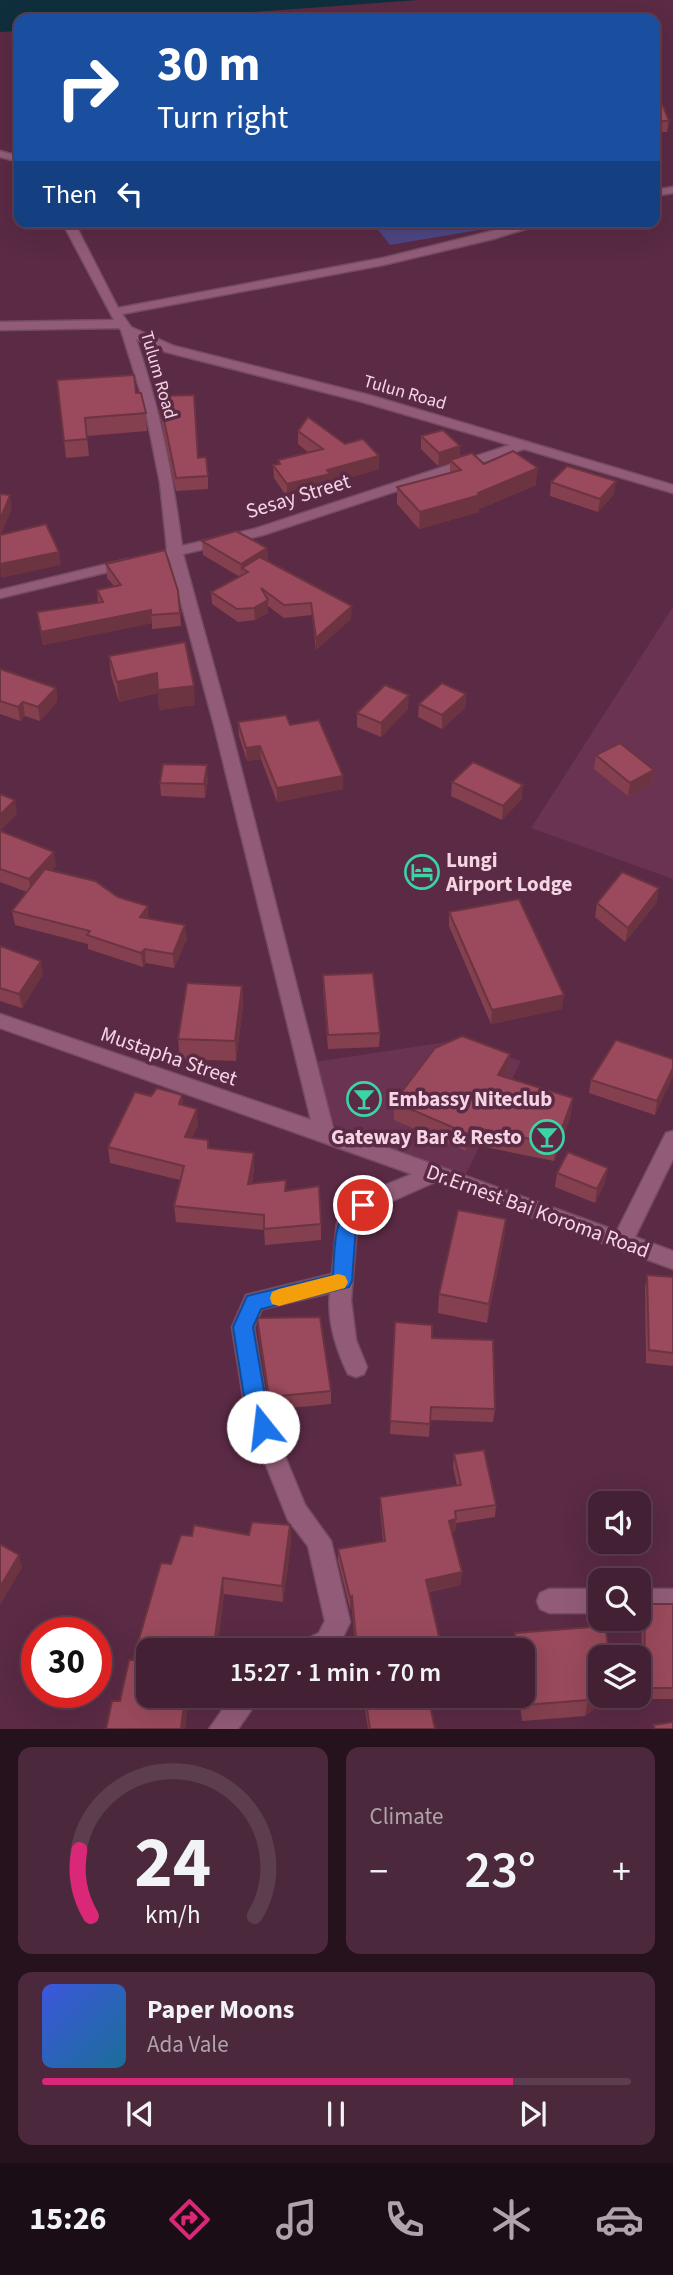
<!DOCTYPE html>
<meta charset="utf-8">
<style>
:root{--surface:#442034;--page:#4b283c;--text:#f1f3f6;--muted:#afa3ac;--line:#5c3e4f;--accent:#db2777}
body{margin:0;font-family:"Source Sans 3",sans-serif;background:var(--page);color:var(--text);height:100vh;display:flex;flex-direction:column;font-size:26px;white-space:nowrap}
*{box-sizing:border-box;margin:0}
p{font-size:23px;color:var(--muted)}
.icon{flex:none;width:38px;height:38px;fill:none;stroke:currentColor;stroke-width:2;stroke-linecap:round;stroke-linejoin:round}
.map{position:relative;height:1729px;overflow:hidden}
.side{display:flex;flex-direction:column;gap:18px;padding:18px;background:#25121d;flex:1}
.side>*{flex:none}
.top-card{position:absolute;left:14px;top:14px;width:646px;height:214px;border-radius:14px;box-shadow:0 7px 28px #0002,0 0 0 2px var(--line);background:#1a4fa0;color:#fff;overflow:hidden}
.tools{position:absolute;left:588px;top:1491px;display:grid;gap:14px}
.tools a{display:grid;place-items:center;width:63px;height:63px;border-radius:14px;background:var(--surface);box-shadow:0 7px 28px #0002,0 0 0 2px var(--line);font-size:35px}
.speed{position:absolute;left:21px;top:1617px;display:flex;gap:14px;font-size:35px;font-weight:700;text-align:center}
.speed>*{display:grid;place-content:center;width:91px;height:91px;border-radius:50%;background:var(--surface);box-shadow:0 7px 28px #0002,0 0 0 2px var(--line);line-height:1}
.speed .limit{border:10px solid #d22;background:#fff;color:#111}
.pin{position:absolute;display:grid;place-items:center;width:60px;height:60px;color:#fff;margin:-30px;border:4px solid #fff;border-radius:50%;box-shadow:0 2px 7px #0007}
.me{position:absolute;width:77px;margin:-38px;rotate:344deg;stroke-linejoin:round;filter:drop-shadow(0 0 5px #0008)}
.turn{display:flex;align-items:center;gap:24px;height:147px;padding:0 28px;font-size:32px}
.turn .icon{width:91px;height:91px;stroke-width:2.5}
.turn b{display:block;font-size:49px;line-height:60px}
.then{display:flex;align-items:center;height:66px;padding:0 28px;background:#0003;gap:14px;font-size:26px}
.big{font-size:52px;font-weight:600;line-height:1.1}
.side .tile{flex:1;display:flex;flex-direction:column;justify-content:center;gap:10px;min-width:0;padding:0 24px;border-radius:14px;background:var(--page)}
.side .dial{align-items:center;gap:0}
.dial svg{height:182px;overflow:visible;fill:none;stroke:var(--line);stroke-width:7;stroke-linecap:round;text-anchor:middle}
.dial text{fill:var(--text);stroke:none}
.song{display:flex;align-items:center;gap:21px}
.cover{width:84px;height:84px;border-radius:10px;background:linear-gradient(135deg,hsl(230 70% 55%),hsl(200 70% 35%))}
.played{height:7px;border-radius:4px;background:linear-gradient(90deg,var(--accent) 80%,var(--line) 80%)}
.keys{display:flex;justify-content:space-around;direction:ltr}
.heat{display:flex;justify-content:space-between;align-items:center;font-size:38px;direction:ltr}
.side .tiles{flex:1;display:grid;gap:18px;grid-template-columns:1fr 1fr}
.tile:last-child{grid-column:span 2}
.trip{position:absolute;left:136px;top:1638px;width:399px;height:70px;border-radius:14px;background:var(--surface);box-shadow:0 7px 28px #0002,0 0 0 2px var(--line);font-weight:600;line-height:70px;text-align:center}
.menu{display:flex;height:112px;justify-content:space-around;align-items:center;background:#1b0d15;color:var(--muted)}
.menu .icon{width:49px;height:49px}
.menu .current{color:var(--accent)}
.menu b{font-size:32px;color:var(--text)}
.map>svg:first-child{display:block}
.built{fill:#6b3352}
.green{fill:#4f4784}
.water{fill:#0f2f3c}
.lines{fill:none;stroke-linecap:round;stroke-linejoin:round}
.minor-casing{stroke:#754b62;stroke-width:3}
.minor{fill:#925c78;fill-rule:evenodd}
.wall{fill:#84404f}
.shaded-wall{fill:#6c3440}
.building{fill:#9a4a5c;stroke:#6c3440;stroke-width:2}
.route{fill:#1a73e8;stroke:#114b97;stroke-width:2}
.slow{fill:#f59e0b}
.labels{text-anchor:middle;stroke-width:7;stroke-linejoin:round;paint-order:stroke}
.far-street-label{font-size:18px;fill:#f5d5e4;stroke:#5b2a45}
.street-label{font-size:21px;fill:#f5d5e4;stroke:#5b2a45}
.poi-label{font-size:21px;font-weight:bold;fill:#f5d5e4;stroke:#5b2a45;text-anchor:start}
</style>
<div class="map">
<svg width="673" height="1729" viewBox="0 0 673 1729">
<rect width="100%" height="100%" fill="#5b2a45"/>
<g class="built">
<path d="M673 607V879L531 828Z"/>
<path d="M460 1040 521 1061 465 1176 332 1124 315 1062Z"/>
</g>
<path class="green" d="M372 222H527L390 245Z"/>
<path class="water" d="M0 0H418L156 19H19V31L0 32Z"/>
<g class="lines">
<g class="minor-casing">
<g id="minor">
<path d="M0 151 19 156V162L0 157Z"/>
<path d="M673 187V193L654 196V190Z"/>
<path d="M62 222H74L118 308 383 258 528 222H548L493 239 383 265 122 314 131 327 174 346 369 395 673 485V493L524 449 263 535 183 554 231 729 333 1128 617 1231 666 1133 673 1131V1159L635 1237 673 1251V1269L435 1182 370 1211 357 1226 351 1300 356 1340 367 1367 364 1374 356 1377 348 1374C336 1349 327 1321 330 1293L262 1309 254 1327 268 1415 305 1505 331 1541 350 1622 337 1650H299L302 1641 319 1633 325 1621 308 1546 288 1520 246 1415 232 1327 246 1295 332 1274 337 1223C351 1194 385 1186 412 1174L0 1028V1014L311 1120 215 729 169 558 161 557 159 554 167 549 160 483 144 403 121 330 119 328 0 330V322L114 320ZM136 339 166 352 359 401 510 445 254 529 182 546C172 471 160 410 136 339Z"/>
<path d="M128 559 135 563 133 566 0 598V590Z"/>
<path d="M549 1589H600V1613H549L540 1609 537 1601 540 1593Z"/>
<rect x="639" y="1589" width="34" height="24"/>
<path d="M232 1696H261L238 1729H209Z"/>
</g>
</g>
<use href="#minor" class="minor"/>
</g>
<g class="wall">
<path d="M654 100 669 121 667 132H654Z"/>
<path d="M57 380 136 393 146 413 147 431 87 436 89 456 66 458Z"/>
<path d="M159 396 198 458 208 476V489L176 491 159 409Z"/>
<path d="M298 431 379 469 330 483V487L287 497 274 478 273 465 278 464V460L309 453 298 444Z"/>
<path d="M421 436 460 457 484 464 536 485 479 509V512L419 529 397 504V487L450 473V462L438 466 421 449Z"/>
<path d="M551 482 614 494 598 512 550 496Z"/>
<path d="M202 541 267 548 268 561 351 619 316 650 312 615 284 618 268 606V613L255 620 238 622 212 604 211 592 240 577 203 555Z"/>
<path d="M106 564 180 613 181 626 152 629V623L43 645 37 612 98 603 97 590 114 586 107 578Z"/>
<path d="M109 656 195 705 159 710 158 693 119 702 111 675Z"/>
<path d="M0 669 56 688 57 702 40 721 25 716 20 721 0 714Z"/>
<path d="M466 694 465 708 442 729 418 717 419 704Z"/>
<path d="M408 709 381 737 357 727V713Z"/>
<path d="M238 722 290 725 343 776V789L277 802 261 759 247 761 239 736Z"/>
<path d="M596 755 654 770 651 784 628 796 594 769Z"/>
<path d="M208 779 205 798 161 796 160 783Z"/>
<path d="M452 782 522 799 502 820 451 796Z"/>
<path d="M0 831 56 866 51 871 149 919 187 939 174 968 146 963 143 967 88 949V944L15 925 12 911 27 892 0 882Z"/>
<path d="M657 902 625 942 595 917 597 903Z"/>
<path d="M449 912 562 1009 491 1024 449 926Z"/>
<path d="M0 946 43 974 22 1008 0 1001Z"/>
<path d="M323 975 380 1033 379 1047 328 1049 323 989Z"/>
<path d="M242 986 243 1006 236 1061 180 1059 178 1039Z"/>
<path d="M510 1054 508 1071 505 1077 571 1115 554 1161 470 1144 466 1151 394 1120V1102Z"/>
<path d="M673 1059 655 1115 589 1093 591 1080Z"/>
<path d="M182 1095 183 1106 198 1125 192 1138 209 1148 254 1153V1169L252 1183 286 1180V1190L321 1224V1240L265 1245 264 1230 176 1222 174 1206 180 1180 110 1163 108 1147 151 1096Z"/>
<path d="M557 1173 605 1182 595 1203 555 1187Z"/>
<path d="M506 1219 504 1238 487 1323 438 1313 439 1294Z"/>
<path d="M647 1275 673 1277V1366L646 1363 645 1288Z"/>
<path d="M257 1318 331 1391V1404L270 1410 258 1332Z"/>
<path d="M395 1322 432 1338 495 1409 493 1422 430 1420 429 1437 390 1434Z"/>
<path d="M454 1454 496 1505 495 1517 456 1523 455 1532H452L462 1572 460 1585 429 1592 442 1650H355L352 1608 350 1609 338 1561V1549L383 1541 380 1510V1497L457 1486 453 1467Z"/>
<path d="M290 1525 291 1542 283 1602 224 1594 217 1650H149V1696H189L185 1729 120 1701 133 1660 171 1564 192 1536 249 1535Z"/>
<path d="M645 1604H673V1699H641L642 1616Z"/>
<path d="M515 1633 610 1696 585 1716 522 1721 519 1696H523V1650H512Z"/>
<path d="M363 1696H428L435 1729H368Z"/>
</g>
<g class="shaded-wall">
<path d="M460 446V459L450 460V462L438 466 439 453Z"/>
<path d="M379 456V469L330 483V487L287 497V484L327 470Z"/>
<path d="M538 468 536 485 479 509V512L419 529 420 512 478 493Z"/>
<path d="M616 481 614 494 598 512 600 499Z"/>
<path d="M10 495 12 508 0 538V520Z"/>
<path d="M267 548 268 562 248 572 242 568 241 577V564Z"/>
<path d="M59 552 61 565 1 578 0 564Z"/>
<path d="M268 600V613L255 620 254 608Z"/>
<path d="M352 606 351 619 316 650V638Z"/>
<path d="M151 610 152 623 43 645 41 632Z"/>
<path d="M157 673 194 686 195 705 159 710 158 693 119 702 117 682Z"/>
<path d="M56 688 57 702 40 721 38 707Z"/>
<path d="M466 694 465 708 442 729V715Z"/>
<path d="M409 695 408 709 381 737V723Z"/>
<path d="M23 702 25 716 20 721 18 707Z"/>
<path d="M260 746 261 759 247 761 246 748Z"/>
<path d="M207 765 208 779 205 798 204 784Z"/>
<path d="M654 770 651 784 628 796 630 783Z"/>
<path d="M343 776V789L277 802V788Z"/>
<path d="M523 785 522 799 502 820 503 806Z"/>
<path d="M15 800 17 814 0 831V815Z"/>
<path d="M54 852 56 866 31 893 29 879Z"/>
<path d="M659 888 657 902 625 942 628 928Z"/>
<path d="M148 906 149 920 140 917Z"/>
<path d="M185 925 187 939 174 968 173 954Z"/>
<path d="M145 949 146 963 143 967 141 953Z"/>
<path d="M41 961 43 974 22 1008 19 994Z"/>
<path d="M242 986 243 1006 236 1061 235 1041Z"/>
<path d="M564 995 562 1009 491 1024 492 1010Z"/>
<path d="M510 1054 508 1071 497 1093 498 1075Z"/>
<path d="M673 1068V1077L655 1115 657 1101Z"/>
<path d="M182 1095 184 1111 179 1104Z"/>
<path d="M573 1098 571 1115 554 1161 556 1144Z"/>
<path d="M197 1109 198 1125 186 1153 185 1137Z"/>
<path d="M471 1127 470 1144 466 1151 468 1134Z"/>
<path d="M254 1153V1169L249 1200 248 1184Z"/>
<path d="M608 1168 605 1182 595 1203 597 1189Z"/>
<path d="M506 1219 504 1238 487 1323 489 1304Z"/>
<path d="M456 1519 455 1532 448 1533 449 1521Z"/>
<path d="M290 1525 291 1542 283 1602 282 1586Z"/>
<path d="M19 1555 22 1568 0 1605V1587Z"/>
<path d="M462 1572 460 1585 425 1592 426 1580Z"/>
<path d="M223 1578 224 1594 217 1650H214V1645Z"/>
<path d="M352 1596V1608L350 1609V1597Z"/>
<path d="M600 1690V1696H610L585 1716 588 1700Z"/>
<path d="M185 1696H189L185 1729H181Z"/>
</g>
<g class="building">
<path d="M654 100 663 106 669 121H654Z"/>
<path d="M134 375 136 393H141L146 413 85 418 87 439 64 441 57 380Z"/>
<path d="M194 395 198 458 206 457 208 476 176 478 159 396Z"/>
<path d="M308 417 345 444 363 439 379 456 327 470 330 474 287 484 273 465 280 464 278 460 323 449 298 431Z"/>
<path d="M443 430 460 446 439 453 421 436Z"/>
<path d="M513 451 538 468 478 493 480 495 420 512 397 487 461 470 450 460 472 453 484 464Z"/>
<path d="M567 466 616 481 600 499 551 482Z"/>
<path d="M0 494 10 495 0 520Z"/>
<path d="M46 524 59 552 0 564V535Z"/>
<path d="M236 531 267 548 241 564 202 541Z"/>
<path d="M165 550 178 591 180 613 151 615V610L41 632 37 612 103 602 97 590 121 585 106 564Z"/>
<path d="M260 557 352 606 316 638 311 603 284 605 261 588 268 600 254 608 237 609 211 592 248 572 242 568Z"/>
<path d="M185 642 194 686 158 690 157 673 117 682 109 656Z"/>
<path d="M0 669 56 688 38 707 23 702 18 707 0 701Z"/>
<path d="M442 683 466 694 442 715 419 704Z"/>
<path d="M385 685 409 695 381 723 357 713Z"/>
<path d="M286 715 290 725 319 720 343 776 277 788 260 746 246 748 238 722Z"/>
<path d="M620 743 654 770 630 783 596 755Z"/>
<path d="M473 762 523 785 503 806 452 782Z"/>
<path d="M163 764 207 765 204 784 160 783Z"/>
<path d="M0 794 15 800 0 815Z"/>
<path d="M0 831 54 852 29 879 0 869Z"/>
<path d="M45 869 95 881 118 897 148 906 140 917 185 925 173 954 145 949 141 953 87 935 90 931 12 911Z"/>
<path d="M622 872 659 888 628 928 597 903Z"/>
<path d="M519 899 564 995 492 1010 449 912Z"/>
<path d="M0 946 41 961 19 994 0 988Z"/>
<path d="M373 973 380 1033 328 1035 323 975Z"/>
<path d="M187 983 242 986 235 1041 178 1039Z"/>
<path d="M462 1036 510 1054 498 1075 573 1098 556 1144 471 1127 468 1134 394 1102 435 1048Z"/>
<path d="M616 1040 673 1059V1068L657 1101 591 1080Z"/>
<path d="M157 1088 182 1095 179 1104 197 1109 185 1137 208 1140V1148L254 1153 248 1184 286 1180 285 1191 319 1186 321 1224 264 1229V1215L174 1206 184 1166 108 1147 135 1092 151 1096Z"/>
<path d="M568 1152 608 1168 597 1189 557 1173Z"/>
<path d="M458 1210 506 1219 489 1304 439 1294Z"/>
<path d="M647 1275 673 1277V1353L649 1350Z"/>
<path d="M320 1317 331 1391 269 1397 257 1318Z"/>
<path d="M395 1322 432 1325V1338L493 1340 495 1409 431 1407 430 1424 390 1421Z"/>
<path d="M484 1450 496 1505 455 1511 456 1519 449 1521 462 1572 426 1580 442 1650H357L352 1596 350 1597 338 1549 385 1541 380 1497 461 1485 454 1454Z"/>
<path d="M252 1522 290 1525 282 1586 223 1578 214 1645 192 1643 191 1650H149V1696H185L181 1729H106L112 1701H120L129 1660H133L161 1563 171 1564 181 1535 192 1536 194 1525 249 1535Z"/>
<path d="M0 1544 19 1555 0 1587Z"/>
<path d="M645 1604H673V1688H644Z"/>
<path d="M605 1626 610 1657H600V1690L588 1700 525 1705 523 1692V1650H517L515 1633Z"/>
<path d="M365 1696H428L435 1729H370Z"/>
<path d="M673 1722V1729H655L653 1725Z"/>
</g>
<path class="route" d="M363 1197 370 1199 373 1205 356 1226 352 1281 349 1287 261 1309 253 1327 268 1414 274 1427 271 1434 263 1437 256 1434 247 1415 233 1327 247 1296 333 1275C335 1248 332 1208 363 1197Z"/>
<path class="slow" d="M338 1274 345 1276 348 1282 345 1288 279 1306 272 1304 270 1298 272 1292 279 1289Z"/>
<defs>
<g id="hotel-ring" transform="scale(1.75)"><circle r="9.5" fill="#5b2a45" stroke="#3ad4a5" stroke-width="1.5"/><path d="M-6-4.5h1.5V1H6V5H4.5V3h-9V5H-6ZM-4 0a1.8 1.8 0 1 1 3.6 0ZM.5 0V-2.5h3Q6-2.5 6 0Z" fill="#3ad4a5"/></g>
<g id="bar-ring" transform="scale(1.75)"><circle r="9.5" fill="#5b2a45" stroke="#3ad4a5" stroke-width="1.5"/><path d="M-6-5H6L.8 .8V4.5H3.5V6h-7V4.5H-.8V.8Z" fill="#3ad4a5"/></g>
</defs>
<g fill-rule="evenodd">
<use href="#hotel-ring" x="422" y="872"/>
<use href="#bar-ring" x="364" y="1099"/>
<use href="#bar-ring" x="547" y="1137"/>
</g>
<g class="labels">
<g class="far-street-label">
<text transform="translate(159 375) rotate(74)" y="6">Tulum Road</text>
<text transform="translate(405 392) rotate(16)" y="6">Tulun Road</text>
</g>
<g class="street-label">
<text transform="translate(298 496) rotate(-17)" y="7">Sesay Street</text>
<text transform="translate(169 1056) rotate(19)" y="7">Mustapha Street</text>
<text transform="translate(538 1211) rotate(20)" y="7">Dr.Ernest Bai Koroma Road</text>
</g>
<g class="poi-label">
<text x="446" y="867">Lungi<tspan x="446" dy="24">Airport Lodge</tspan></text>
<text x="388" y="1106">Embassy Niteclub</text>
<text x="522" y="1144" text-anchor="end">Gateway Bar &amp; Resto</text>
</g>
</g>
</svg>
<div class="tools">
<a><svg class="icon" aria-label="sound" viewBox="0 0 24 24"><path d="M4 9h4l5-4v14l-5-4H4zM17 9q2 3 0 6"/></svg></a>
<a><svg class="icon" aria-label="search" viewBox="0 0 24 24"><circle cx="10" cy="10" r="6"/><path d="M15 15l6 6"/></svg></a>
<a><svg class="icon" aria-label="layers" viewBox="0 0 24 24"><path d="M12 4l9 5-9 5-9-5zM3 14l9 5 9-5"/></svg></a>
</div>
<div class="speed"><div class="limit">30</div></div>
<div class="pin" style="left:363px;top:1205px;background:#d93025"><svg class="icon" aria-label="arrive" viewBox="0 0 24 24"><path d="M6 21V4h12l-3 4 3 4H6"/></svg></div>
<svg class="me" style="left:263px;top:1427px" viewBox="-20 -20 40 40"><circle r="19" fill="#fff"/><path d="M0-13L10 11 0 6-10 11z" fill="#1a73e8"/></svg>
<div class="trip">15:27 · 1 min · 70 m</div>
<div class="top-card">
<div class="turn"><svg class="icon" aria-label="right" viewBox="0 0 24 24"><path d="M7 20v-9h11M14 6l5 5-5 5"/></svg><div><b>30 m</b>Turn right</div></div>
<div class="then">Then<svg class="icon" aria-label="left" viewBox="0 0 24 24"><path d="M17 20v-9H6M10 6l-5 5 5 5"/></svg></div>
</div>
</div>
<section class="side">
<div class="tiles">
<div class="tile dial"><svg viewBox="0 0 100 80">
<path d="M14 69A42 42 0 1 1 86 69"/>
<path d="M14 69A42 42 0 0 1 9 40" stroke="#db2777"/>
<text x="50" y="56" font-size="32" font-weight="700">24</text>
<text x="50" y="72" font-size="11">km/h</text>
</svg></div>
<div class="tile"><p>Climate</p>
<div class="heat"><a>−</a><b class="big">23°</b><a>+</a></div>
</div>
<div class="tile">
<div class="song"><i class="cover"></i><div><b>Paper Moons</b><p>Ada Vale</p></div></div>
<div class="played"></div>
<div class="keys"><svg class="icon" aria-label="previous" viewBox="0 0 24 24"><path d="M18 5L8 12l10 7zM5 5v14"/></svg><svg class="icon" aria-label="pause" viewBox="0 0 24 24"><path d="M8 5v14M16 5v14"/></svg><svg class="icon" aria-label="next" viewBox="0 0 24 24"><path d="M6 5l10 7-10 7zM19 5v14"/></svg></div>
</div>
</div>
</section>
<nav class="menu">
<b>15:26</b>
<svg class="icon current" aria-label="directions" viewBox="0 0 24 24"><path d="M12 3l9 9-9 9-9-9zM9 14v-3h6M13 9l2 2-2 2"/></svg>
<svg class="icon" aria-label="music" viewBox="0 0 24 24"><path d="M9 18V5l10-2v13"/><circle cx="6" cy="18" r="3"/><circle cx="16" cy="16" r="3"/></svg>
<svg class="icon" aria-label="phone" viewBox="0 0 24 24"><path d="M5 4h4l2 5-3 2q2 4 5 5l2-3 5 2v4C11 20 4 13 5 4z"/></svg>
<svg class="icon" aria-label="climate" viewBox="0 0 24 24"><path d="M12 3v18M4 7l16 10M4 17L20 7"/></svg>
<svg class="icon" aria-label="car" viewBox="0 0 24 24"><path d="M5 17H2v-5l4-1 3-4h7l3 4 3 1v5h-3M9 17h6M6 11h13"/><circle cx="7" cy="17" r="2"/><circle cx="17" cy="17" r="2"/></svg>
</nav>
